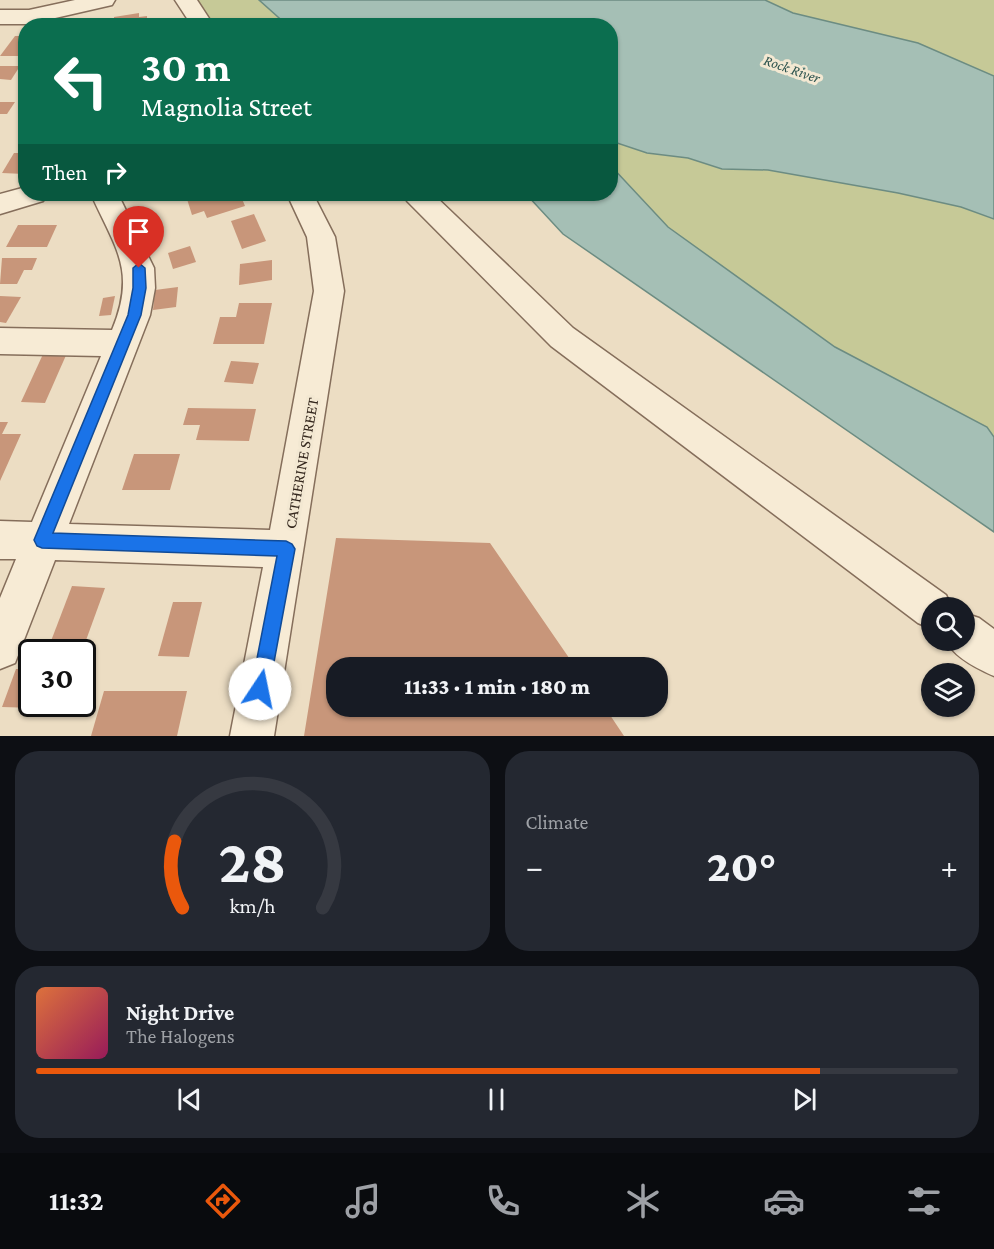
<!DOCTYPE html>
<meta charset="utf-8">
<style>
:root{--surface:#171b24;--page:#242831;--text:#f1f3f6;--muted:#9ea1a6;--line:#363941;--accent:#ea580c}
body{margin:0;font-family:"Crimson Pro",serif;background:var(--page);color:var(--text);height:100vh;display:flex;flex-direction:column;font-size:22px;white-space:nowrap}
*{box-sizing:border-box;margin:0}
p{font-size:20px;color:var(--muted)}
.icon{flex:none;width:33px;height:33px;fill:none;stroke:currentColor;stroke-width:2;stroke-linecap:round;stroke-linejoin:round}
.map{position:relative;height:736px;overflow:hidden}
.side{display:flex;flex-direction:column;gap:15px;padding:15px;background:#0d0f14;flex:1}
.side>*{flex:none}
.top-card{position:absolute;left:18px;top:18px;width:600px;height:183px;border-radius:24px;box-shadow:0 2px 4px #0004;background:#0b6e4f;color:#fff;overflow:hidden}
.fabs{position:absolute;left:921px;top:597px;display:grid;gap:12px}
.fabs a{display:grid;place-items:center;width:54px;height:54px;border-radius:50%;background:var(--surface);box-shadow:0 2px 4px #0004;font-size:30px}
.speed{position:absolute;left:18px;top:639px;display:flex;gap:12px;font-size:30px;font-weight:700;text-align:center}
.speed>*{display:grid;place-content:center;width:78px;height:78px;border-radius:50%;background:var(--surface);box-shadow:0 2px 4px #0004;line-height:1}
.speed .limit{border:3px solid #111;border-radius:9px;background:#fff;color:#111}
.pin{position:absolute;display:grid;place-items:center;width:51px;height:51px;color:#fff;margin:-62px -26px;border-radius:50% 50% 50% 0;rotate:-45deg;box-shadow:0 0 6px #0007}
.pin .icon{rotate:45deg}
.me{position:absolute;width:66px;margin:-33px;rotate:11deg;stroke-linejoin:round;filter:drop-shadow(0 0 4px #0008)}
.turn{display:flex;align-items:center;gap:21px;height:126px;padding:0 24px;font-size:27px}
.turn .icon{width:78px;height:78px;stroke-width:2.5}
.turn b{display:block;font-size:42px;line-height:51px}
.then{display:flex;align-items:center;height:57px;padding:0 24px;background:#0003;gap:12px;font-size:22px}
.big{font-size:45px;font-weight:800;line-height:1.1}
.side .tile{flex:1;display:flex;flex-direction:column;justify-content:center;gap:9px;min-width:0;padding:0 21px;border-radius:24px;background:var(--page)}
.side .dial{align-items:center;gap:0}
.dial svg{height:156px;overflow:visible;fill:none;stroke:var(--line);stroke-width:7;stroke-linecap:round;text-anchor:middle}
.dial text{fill:var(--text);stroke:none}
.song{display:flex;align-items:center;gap:18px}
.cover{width:72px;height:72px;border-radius:9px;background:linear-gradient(135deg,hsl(20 70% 55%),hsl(330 70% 35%))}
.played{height:6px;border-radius:3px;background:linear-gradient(90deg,var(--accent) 85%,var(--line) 85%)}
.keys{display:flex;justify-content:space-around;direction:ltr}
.heat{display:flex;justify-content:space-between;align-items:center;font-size:33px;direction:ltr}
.side .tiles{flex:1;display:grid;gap:15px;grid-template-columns:1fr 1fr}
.tile:last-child{grid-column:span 2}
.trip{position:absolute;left:326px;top:657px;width:342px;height:60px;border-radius:24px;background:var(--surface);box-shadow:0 2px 4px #0004;font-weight:800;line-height:60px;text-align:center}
.tabs{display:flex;height:96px;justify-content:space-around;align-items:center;background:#090b0e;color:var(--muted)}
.tabs .icon{width:42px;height:42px}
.tabs .active{color:var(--accent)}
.tabs b{font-size:27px;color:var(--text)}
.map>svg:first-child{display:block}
.green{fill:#c6c997}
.water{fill:#a5bfb5;stroke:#6c8c82;stroke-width:1.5}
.building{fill:#c8967a}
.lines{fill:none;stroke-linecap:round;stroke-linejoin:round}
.minor-casing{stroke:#856e5b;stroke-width:3}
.minor{fill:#f7ebd5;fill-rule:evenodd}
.route{fill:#1a73e8;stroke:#114b97;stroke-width:1.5}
.labels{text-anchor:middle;stroke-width:6;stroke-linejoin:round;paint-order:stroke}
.far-water-label{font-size:15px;font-style:italic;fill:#2e544f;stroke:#f3e8d2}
.street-label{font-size:16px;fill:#35281e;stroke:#f3e8d2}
</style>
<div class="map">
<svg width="994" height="736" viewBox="0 0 994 736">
<rect width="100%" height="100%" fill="#ecddc3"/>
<g class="green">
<path d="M196 0H259L279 18 263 25H213Z"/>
<path d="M765 0H994V76L918 43 793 13Z"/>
<path d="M611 141 647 153 688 158 722 169 768 170 898 193 961 207 994 219V437L987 427 835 347 668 227 611 166Z"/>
</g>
<g class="water">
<path d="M259 0H765L793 13 918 43 994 76V219L961 207 898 193 768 170 722 169 688 158 647 153 611 141 610 26 287 25Z"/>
<path d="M611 166 668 227 835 347 987 427 994 437V532L563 234 526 194H610Z"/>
</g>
<g class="building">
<path d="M139 13V17L147 16V23L114 26V17Z"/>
<path d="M15 36H26L24 56H0Z"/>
<path d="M0 66H20L11 80 0 79Z"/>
<path d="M0 102H15L7 114H0Z"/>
<path d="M14 153H26L24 174 2 173Z"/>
<path d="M206 194H240L245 206 207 218 204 211 192 215 187 199Z"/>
<path d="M254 214 266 241 242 249 231 221Z"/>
<path d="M18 225H57L47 247H6Z"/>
<path d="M190 246 196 262 173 269 168 253Z"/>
<path d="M2 258H37L32 270H24L17 284H0Z"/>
<path d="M272 260V280L239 285 240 264Z"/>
<path d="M178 287 176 307 153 310 155 290Z"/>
<path d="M0 296 21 297 6 323 0 322Z"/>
<path d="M115 296 111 315 99 316 103 298Z"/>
<path d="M239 303H272L264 344H213L220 317H236Z"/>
<path d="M44 352 67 353 45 403 21 402Z"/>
<path d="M231 361 259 363 253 384 224 382Z"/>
<path d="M188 408 256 409 249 441 196 440 200 425H183Z"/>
<path d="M0 422H8L2 434H21L0 481Z"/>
<path d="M134 454H180L170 490H122Z"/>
<path d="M336 538 490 543 576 668H336V706H604L624 736H304Z"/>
<path d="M72 586 105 588 85 643 51 641Z"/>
<path d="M173 602H202L189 657 158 656Z"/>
<path d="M16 669H32V704H38L36 708 2 707Z"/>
<path d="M104 691H187L177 736H91Z"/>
</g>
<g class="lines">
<g class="minor-casing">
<g id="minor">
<path d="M75 0H115L112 5 29 24H0V10H29Z"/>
<path d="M175 0H197L214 26H192Z"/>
<path d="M26 187V194H47L43 201 0 214V194Z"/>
<path d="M91 194H118L154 268 155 288 150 315 69 524 270 530 314 291 307 237 287 194H313L335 237 344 291 274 736H230L263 567 55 560 15 663 0 669V598L16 559H0V521L32 522 101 356 0 354V328L112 330C137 270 115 248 91 194Z"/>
<path d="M404 194H433L573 328 946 595 952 608H932V629L918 623 551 346 407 201Z"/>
<path d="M964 613 979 618 994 629V676C978 669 953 657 946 640H964Z"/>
</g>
</g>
<use href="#minor" class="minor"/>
</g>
<path class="route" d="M139 263 145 268 146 288 141 315 53 533 286 541 292 544 295 549 269 689 267 696 260 698 254 696 251 689 277 556 42 548 37 546 34 540 128 315 133 288V268Z"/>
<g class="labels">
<g class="far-water-label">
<text transform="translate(792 69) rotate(19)" y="5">Rock River</text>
</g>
<g class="street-label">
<text transform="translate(301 463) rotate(-80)" y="6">CATHERINE STREET</text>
</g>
</g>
</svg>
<div class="fabs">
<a><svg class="icon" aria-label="search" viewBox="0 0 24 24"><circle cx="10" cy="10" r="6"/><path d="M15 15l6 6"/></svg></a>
<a><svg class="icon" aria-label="layers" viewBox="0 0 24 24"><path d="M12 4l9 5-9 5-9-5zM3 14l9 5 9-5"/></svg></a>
</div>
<div class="speed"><div class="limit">30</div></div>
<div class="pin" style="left:139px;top:268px;background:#d93025"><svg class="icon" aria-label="arrive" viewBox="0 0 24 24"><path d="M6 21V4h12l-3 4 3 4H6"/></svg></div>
<svg class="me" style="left:260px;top:689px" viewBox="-20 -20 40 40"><circle r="19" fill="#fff"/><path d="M0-13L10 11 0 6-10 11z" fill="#1a73e8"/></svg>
<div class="trip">11:33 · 1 min · 180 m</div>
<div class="top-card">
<div class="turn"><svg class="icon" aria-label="left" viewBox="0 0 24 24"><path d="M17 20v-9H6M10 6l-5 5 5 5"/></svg><div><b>30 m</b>Magnolia Street</div></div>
<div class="then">Then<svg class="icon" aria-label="right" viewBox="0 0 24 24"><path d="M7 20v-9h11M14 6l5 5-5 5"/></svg></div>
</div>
</div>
<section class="side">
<div class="tiles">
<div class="tile dial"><svg viewBox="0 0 100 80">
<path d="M14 69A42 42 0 1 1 86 69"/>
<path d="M14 69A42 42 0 0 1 10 35" stroke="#ea580c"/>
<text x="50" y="56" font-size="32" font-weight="700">28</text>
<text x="50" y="72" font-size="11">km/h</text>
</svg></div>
<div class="tile"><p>Climate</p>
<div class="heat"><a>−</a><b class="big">20°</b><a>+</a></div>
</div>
<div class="tile">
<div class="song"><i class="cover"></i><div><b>Night Drive</b><p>The Halogens</p></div></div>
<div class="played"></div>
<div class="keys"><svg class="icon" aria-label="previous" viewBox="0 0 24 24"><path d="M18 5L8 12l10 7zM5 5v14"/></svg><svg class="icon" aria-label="pause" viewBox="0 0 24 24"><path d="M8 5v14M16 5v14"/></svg><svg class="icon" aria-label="next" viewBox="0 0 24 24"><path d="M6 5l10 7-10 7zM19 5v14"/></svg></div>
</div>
</div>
</section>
<nav class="tabs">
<b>11:32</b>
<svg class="icon active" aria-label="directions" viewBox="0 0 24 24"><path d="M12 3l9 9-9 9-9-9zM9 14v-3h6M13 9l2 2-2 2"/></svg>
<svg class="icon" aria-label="music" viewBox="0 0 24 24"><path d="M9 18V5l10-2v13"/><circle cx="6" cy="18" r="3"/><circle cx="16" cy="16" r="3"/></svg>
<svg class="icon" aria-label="phone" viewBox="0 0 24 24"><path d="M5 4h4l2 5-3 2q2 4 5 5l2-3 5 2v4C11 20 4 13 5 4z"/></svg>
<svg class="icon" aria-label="climate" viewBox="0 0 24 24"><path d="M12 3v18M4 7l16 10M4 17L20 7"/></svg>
<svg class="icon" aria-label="car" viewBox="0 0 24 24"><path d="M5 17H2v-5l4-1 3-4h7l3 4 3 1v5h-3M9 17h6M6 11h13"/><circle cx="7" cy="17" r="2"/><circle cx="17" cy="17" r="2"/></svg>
<svg class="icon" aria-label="filters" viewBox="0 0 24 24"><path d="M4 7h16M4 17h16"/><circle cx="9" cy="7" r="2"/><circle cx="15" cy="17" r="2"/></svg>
</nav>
